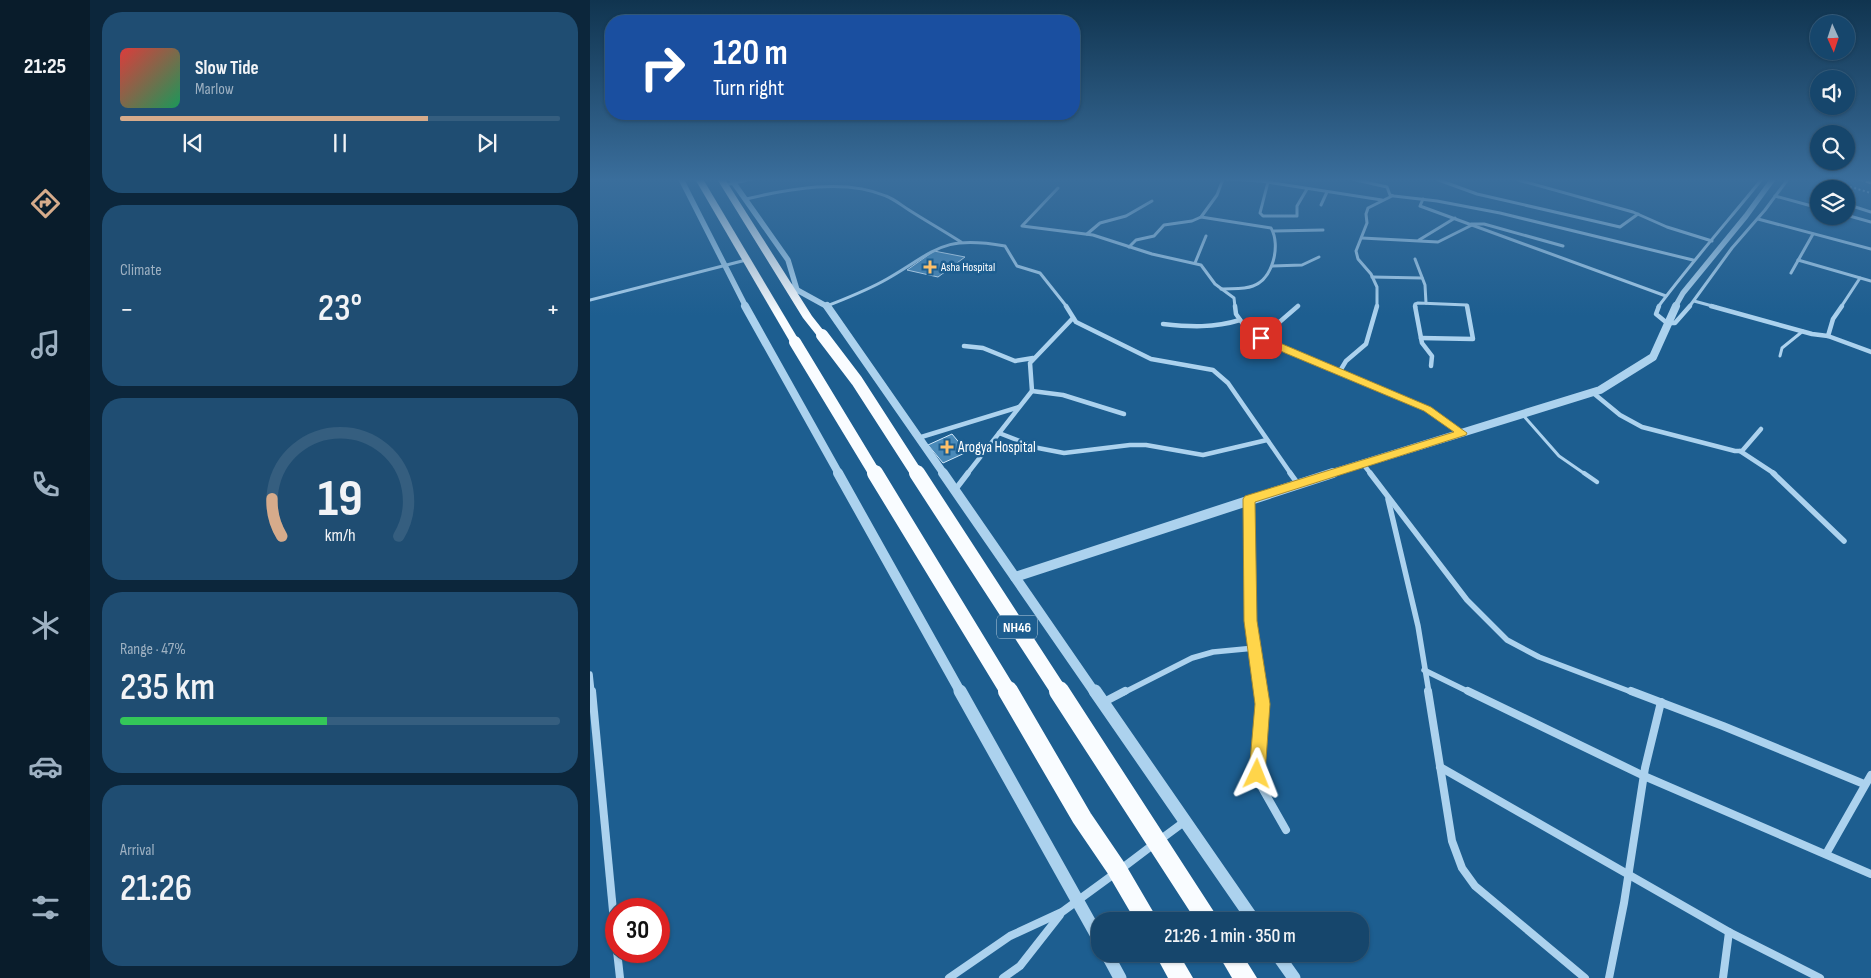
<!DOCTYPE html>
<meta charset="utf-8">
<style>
:root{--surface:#16466c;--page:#1f4d72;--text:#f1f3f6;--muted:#9eb1c2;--line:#355e7f;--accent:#d6ab8b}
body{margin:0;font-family:"Sofia Sans Condensed",sans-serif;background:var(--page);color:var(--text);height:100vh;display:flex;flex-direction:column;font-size:19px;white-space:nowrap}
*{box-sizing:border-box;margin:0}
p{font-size:16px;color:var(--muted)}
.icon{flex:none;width:28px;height:28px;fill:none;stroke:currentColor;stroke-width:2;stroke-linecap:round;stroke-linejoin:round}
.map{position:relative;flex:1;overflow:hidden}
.details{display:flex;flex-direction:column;gap:12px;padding:12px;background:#0c263b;width:500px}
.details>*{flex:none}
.banner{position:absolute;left:15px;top:15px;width:475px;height:105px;border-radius:20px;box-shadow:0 1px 4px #0004,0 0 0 1px var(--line);background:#1a4fa0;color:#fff;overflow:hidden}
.needle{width:32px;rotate:177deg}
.tools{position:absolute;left:1220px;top:15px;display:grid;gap:10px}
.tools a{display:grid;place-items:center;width:45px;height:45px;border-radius:50%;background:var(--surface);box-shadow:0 1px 4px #0004,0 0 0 1px var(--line);font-size:25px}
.speed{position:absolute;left:15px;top:898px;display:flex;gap:10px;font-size:25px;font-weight:700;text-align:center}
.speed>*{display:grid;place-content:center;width:65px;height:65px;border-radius:50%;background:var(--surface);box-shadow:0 1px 4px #0004,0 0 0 1px var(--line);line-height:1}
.speed .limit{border:8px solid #d22;background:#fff;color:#111}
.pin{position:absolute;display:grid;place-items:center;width:42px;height:42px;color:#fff;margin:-21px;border-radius:10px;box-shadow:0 2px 8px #0006}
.me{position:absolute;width:55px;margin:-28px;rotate:2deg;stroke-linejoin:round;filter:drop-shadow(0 0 4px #0008)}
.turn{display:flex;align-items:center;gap:18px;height:105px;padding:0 25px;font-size:22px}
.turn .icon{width:65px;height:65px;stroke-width:2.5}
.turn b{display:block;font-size:35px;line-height:42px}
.big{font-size:38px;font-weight:600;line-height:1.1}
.details .tile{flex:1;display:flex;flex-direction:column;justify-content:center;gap:8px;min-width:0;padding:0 18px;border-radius:20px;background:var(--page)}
.details .dial{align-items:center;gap:0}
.dial svg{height:130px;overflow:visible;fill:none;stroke:var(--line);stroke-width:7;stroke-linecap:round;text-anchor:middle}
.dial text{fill:var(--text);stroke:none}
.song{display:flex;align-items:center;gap:15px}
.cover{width:60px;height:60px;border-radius:8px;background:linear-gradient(135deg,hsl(0 70% 55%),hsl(150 70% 35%))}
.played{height:5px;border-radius:2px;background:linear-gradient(90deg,var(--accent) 70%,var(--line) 70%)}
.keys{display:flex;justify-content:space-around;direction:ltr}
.heat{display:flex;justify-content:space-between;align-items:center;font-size:28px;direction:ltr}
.charge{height:8px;border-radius:4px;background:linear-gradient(90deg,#34c759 47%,var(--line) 0)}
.trip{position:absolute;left:501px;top:912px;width:278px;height:50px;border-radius:20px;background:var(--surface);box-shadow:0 1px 4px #0004,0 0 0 1px var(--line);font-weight:600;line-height:50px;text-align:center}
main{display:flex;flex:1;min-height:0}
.dock{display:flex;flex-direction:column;width:90px;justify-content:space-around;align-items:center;background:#091c2b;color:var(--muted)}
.dock .icon{width:35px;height:35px}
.dock .active{color:var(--accent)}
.dock b{font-size:22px;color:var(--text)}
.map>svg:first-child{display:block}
.building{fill:#4a8ab9;stroke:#d2e9fa}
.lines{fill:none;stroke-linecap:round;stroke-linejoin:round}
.path{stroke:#acd2ee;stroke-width:2;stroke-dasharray:2 2.5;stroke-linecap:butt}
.service-far1{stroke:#acd2ee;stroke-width:3}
.service{stroke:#acd2ee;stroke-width:4.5}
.minor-far3{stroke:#acd2ee;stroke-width:3}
.minor-far2{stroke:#acd2ee;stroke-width:4.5}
.minor-far1{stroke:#acd2ee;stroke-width:5.5}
.minor{stroke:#acd2ee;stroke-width:8}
.tertiary-far3{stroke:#acd2ee;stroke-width:5.5}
.tertiary-far2{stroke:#acd2ee;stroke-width:8}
.tertiary-far1{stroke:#acd2ee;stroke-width:10}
.tertiary{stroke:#acd2ee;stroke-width:13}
.trunk{fill:#f9fcff;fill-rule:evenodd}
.rail{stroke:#fff;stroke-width:2.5;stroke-dasharray:5.5 2.5;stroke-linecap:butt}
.trunk-bridge-far2{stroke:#f9fcff;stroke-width:12}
.trunk-bridge-far1{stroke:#f9fcff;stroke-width:16}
.trunk-bridge{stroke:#f9fcff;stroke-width:20}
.route{fill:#ffd54a;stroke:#a68a30}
.poi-dot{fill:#fdc06a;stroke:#1d5e90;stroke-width:2}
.labels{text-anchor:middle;stroke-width:5;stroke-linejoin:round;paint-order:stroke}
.far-poi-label{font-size:12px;fill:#fff;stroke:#1d5e90;text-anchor:start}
.shield{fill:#1d5e90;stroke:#bbcfde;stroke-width:1}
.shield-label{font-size:14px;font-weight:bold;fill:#fff}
.poi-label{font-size:15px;fill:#fff;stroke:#1d5e90;text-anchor:start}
</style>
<main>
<nav class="dock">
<b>21:25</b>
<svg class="icon active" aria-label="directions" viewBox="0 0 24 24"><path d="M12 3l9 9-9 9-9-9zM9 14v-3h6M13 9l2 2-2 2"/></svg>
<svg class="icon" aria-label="music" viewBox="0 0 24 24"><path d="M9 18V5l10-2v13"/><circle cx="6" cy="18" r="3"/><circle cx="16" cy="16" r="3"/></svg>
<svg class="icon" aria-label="phone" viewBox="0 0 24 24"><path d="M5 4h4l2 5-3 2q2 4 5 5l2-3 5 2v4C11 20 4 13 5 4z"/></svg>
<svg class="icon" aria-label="climate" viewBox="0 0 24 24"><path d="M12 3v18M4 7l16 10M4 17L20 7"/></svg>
<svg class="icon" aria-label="car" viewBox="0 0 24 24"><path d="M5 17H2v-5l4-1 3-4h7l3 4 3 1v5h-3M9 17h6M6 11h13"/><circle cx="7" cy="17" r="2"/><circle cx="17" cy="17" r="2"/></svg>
<svg class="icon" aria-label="filters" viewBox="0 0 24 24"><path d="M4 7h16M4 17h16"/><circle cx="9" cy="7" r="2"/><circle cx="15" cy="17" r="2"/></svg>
</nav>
<section class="details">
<div class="tile">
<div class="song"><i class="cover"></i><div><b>Slow Tide</b><p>Marlow</p></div></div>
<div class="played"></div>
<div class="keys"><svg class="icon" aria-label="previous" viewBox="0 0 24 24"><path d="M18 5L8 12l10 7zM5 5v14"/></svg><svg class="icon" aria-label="pause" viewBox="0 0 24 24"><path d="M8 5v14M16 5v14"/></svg><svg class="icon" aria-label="next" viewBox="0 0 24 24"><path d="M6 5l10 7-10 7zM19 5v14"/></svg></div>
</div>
<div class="tile"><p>Climate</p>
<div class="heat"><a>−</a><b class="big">23°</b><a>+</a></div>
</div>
<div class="tile dial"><svg viewBox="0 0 100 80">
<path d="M14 69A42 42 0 1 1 86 69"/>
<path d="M14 69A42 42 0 0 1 8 46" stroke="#d6ab8b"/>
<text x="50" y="56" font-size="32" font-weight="700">19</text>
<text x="50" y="72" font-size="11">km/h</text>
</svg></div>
<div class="tile"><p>Range · 47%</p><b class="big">235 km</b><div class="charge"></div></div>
<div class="tile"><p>Arrival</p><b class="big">21:26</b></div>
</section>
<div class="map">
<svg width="1281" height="978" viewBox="0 0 1281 978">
<rect width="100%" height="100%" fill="#1d5e90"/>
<g class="building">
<path d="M344 251 375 257 348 277 317 270Z"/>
<path d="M362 434 377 452 353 463 338 445Z"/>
</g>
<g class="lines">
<path class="path" d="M1234 179 1281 193"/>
<g class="service-far1">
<path d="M1190 356 1192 348 1213 331"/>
<path d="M932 414 969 456 995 474"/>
</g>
<path class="service" d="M994 473 1007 482"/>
<g class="minor-far3">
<path d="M636 179 671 181 792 200"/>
<path d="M762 179 797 187 800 195 804 196 847 201 910 213 1103 260"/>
<path d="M846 179 887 194 1030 227 1048 214"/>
<path d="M925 179 1043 212 1077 227 1122 241"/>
<path d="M678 182 670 213 673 216H707V206L717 189"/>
<path d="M135 185 162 179"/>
<path d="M468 188 432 226 503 235 562 254 611 265 625 284 644 298 645 307"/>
<path d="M1185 196 1229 208"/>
<path d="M156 199C198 189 255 178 296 196 304 199 311 205 319 210 336 221 354 231 371 242"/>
<path d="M833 199 830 206 1076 296"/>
<path d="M1256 204 1281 212"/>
<path d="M731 205 737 192"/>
<path d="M1256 215 1281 222"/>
<path d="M1168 219 1281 249"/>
<path d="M881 224H894L973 246"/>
<path d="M684 231 733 230"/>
<path d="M497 234 510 223 536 216 562 201"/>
<path d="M772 238 848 242 882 225"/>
<path d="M829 240 865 218"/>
<path d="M539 247 546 240 564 236 574 225 602 221 611 217"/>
<path d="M825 259 835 285 836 303"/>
<path d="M1208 260 1281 281"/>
<path d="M605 263 616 236"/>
<path d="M682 266 712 265 729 257"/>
<path d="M1201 273 1223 234"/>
<path d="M782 277 832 278"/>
<path d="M631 289C641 288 653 290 663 286 683 279 691 245 681 228L611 217 627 195 633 179"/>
<path d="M0 300 156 260"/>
<path d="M1104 301 1126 307"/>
<path d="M237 306C257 298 278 290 297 279 347 250 352 235 415 246L427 266 450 273 477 307"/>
<path d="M787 307V287L781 274 768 259 766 251 777 223 776 214 778 208 802 196"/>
<path d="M826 307 825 304 828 303 877 305V307"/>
<path d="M1068 307C1101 263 1137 222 1172 179"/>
<path d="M1099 307 1142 248 1175 210 1198 179"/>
<path d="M1251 307 1270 278"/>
</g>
<g class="minor-far2">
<path d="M476 306 486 322 561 359 623 370 638 383 701 474"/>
<path d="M645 306 646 314 658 331 698 351 838 409 872 433"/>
<path d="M825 306 831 338"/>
<path d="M1069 306 1066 314 1077 323H1085L1100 306"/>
<path d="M1121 306 1222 334 1238 336 1281 352"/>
<path d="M573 324C600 327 624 328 650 320"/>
<path d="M1238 336 1243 319 1252 306"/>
<path d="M671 338 708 306"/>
<path d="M831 338 883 339 877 306"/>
<path d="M831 338 832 343 842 356 841 366"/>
<path d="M374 346 393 348 425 361 443 358"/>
<path d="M750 371 756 361 776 344 787 306"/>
<path d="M442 391 473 395 534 414"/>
<path d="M1002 392 1030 415 1052 427 1145 451H1152L1171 429"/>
<path d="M409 433 448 448 474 453 540 445H556L613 455 677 440"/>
<path d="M328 438 429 407"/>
<path d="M1150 451 1185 474"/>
<path d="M773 464 781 474"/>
<path d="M377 474 442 391 440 363 483 318"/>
</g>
<g class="minor-far1">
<path d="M700 473 708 484"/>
<path d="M780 473 877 600 917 640 949 657 1044 693"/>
<path d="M1183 473 1254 541"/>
<path d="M365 490 378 473"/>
<path d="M798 499 828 626 839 693"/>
<path d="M659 500 660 621 671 693"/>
<path d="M834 670 881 693"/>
<path d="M0 674 2 693"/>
<path d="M533 693 602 658 623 652 665 648"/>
</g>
<g class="minor">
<path d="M2 691 26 942"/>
<path d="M671 691 673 704 667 774 671 786 696 830"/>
<path d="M838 691 862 841 872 868 885 886 995 978"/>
<path d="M878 691 1054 776 1281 874"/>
<path d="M1041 691 1133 726 1274 784"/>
<path d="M514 702 535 691"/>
<path d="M850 767 1139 932 1230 978"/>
<path d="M571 839 594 822"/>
<path d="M1236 854 1281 775"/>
<path d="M531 869 564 844"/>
<path d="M27 951 30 978"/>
<path d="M359 978 420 936 472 912 524 874"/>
<path d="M413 978 430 966 470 915"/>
<path d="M1019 978 1034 903 1055 768 1071 702"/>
<path d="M1133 978 1139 932"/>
</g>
<g class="tertiary-far3">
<path d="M91 179 156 307"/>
<path d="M141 179 198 260 207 290"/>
<path d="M198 285 238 307"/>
<path d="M1085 307 1093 293 1156 216 1183 179"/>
</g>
<g class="tertiary-far2">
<path d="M155 306 249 474"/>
<path d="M237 306 354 474"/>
<path d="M739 474 1010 390 1063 357 1086 306"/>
</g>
<g class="tertiary-far1">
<path d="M248 473 371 693"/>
<path d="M353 473 505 693"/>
<path d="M425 577 743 473"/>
</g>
<g class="tertiary">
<path d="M370 691 510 941"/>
<path d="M505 691 664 921"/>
<path d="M517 954 530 978"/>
<path d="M687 954 704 978"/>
</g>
<g class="trunk">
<path d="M105 179H113L210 342 209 344 205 345 200 342Z"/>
<path d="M127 179H135L222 316 237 335 236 337H228L213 318Z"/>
<path d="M565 954H589L603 978H578Z"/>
<path d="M628 954H652L667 978H642Z"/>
</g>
<path class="rail" d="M1268 179 1281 183"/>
<g class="trunk-bridge-far2">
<path d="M232 335 267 381 327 474"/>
<path d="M205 342 285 474"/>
</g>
<g class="trunk-bridge-far1">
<path d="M285 473 419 693"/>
<path d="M327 473 470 693"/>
</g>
<g class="trunk-bridge">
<path d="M418 691 492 818 526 868 557 921"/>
<path d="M469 691 618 921"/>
</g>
</g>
<linearGradient id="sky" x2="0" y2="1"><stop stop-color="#10344f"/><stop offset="0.57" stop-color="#3a6e9c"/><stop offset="1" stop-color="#3a6e9c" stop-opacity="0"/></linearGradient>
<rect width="1281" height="316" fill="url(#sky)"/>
<path class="route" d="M671 335 841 407 877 433 876 435 665 502 667 621 680 704 675 774 672 780 667 782 661 780 659 774 665 704 654 621 653 499 655 496 864 432 834 411 695 353 668 340V336Z"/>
<g class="poi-dot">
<path d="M337.5 259.5h5v5h5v5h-5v5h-5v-5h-5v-5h5z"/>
<path d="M354.5 439.5h5v5h5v5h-5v5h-5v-5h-5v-5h5z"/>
</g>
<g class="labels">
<g class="far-poi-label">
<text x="351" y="271">Asha Hospital</text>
</g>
<rect class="shield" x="407" y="615.5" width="40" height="23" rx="4"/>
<g class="shield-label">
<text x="427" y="632">NH46</text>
</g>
<g class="poi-label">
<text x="368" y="452">Arogya Hospital</text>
</g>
</g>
</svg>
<div class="tools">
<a><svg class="needle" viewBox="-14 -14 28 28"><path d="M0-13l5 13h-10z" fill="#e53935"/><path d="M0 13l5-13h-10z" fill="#9eb1c2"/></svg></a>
<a><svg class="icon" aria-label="sound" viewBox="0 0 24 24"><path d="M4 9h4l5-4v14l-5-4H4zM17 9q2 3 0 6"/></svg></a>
<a><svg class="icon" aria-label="search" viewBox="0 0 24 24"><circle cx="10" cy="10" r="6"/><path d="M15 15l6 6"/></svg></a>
<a><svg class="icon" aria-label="layers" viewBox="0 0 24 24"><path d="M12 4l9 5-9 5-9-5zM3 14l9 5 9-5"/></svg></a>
</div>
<div class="speed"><div class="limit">30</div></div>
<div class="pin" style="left:671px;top:338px;background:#d93025"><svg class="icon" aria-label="arrive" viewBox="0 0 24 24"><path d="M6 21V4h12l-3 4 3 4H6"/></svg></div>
<svg class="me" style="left:667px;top:774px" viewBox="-20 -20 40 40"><path d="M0-17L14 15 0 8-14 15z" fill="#ffd54a" stroke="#fff" stroke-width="4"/></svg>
<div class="trip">21:26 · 1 min · 350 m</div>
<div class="banner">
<div class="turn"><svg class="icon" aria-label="right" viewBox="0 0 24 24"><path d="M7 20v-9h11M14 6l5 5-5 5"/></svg><div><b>120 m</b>Turn right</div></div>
</div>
</div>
</main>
